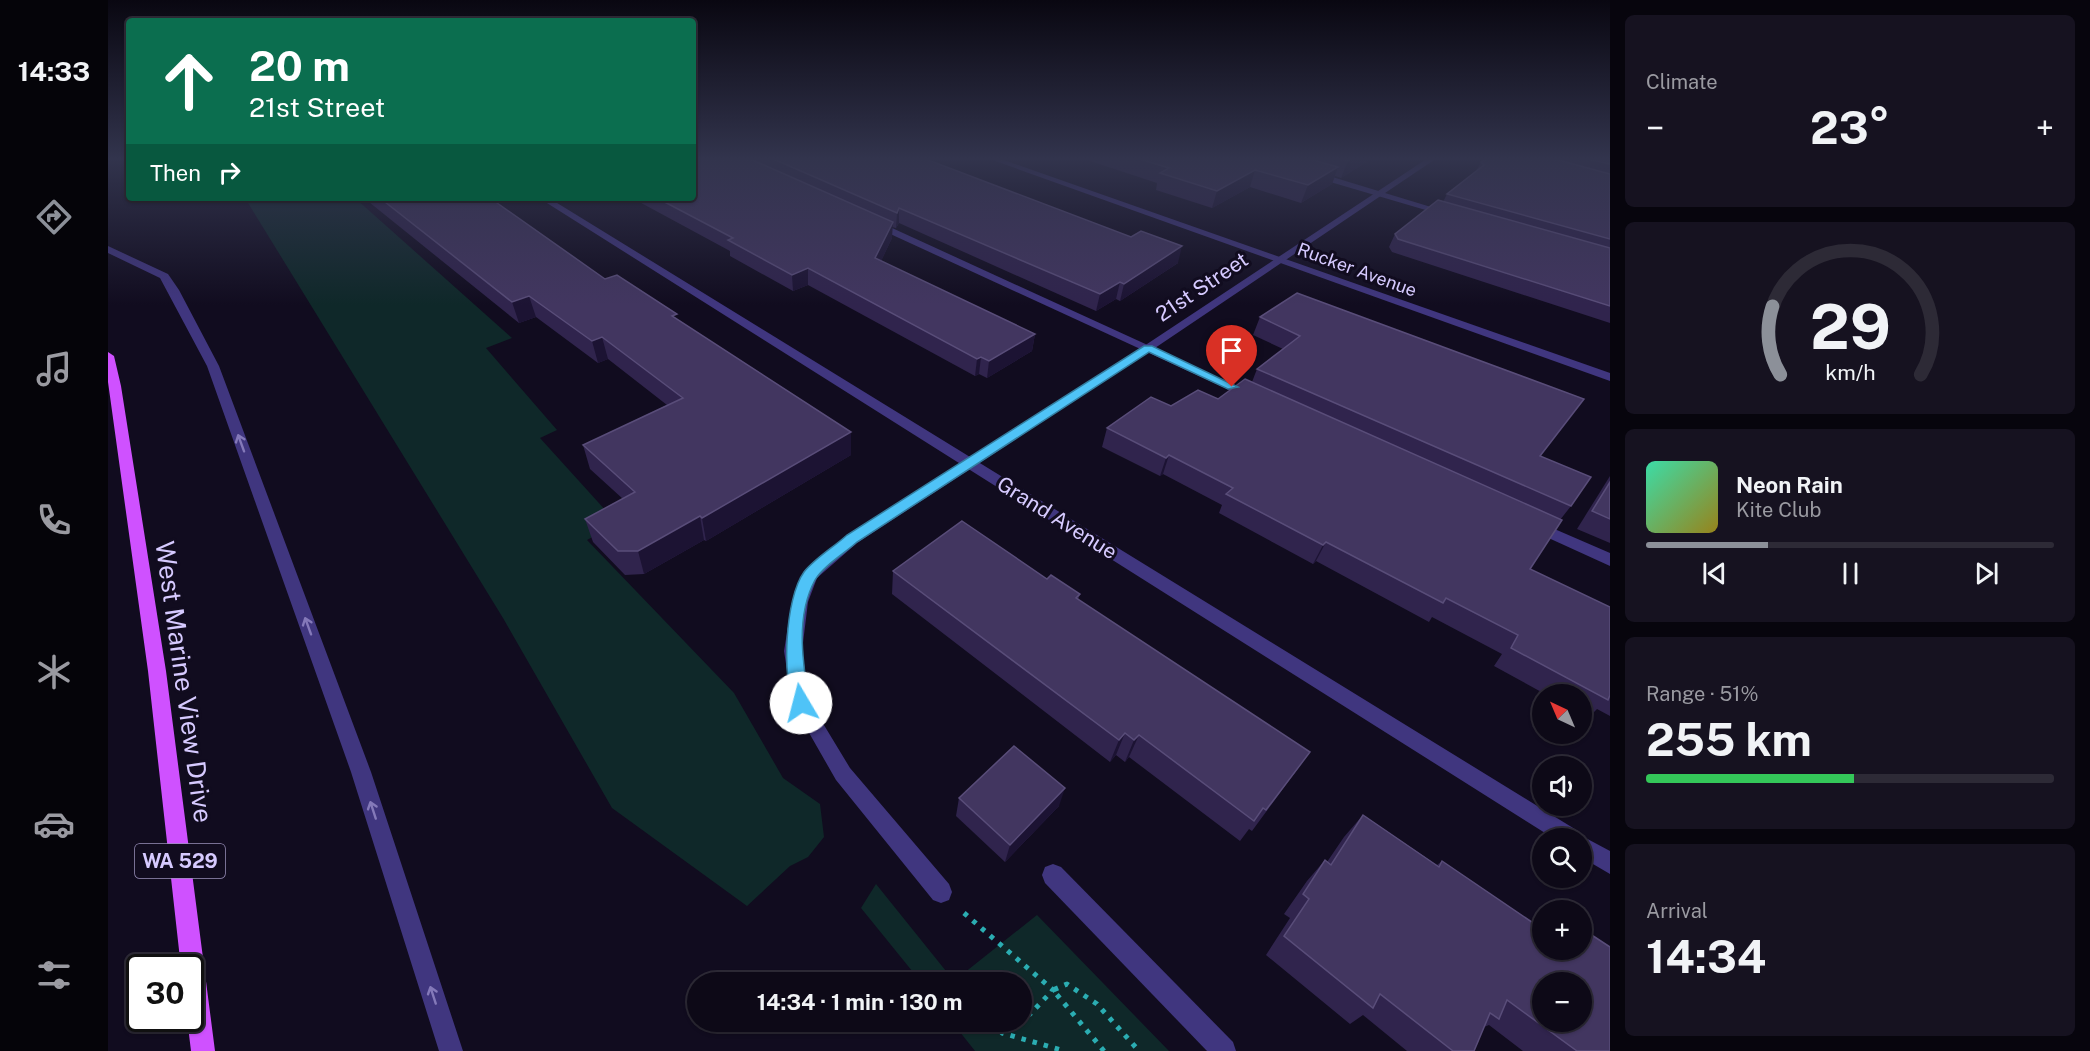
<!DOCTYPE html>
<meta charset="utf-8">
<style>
:root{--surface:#0d0917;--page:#161220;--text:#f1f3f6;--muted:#9a9aa1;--line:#2d2a36;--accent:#8c9099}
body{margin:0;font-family:"Public Sans",sans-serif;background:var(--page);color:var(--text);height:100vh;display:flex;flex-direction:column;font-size:22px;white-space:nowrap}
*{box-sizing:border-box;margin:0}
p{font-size:20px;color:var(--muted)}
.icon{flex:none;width:33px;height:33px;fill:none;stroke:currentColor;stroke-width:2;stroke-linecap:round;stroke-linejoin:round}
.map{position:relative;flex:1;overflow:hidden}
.panel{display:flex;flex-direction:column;gap:15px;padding:15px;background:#07050d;width:480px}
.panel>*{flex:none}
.hud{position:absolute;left:18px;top:18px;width:570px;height:183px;border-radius:6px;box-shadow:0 2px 4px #0004,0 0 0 2px var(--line);background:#0b6e4f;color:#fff;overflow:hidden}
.needle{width:39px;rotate:316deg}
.tools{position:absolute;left:1424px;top:684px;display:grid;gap:12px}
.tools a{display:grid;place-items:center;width:60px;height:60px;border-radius:50%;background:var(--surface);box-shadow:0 2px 4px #0004,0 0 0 2px var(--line);font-size:30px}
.speed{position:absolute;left:18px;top:954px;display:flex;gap:12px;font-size:30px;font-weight:700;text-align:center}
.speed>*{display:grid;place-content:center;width:78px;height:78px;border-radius:50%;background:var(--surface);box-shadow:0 2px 4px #0004,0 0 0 2px var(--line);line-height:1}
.speed .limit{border:3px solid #111;border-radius:9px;background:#fff;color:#111}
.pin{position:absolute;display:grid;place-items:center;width:51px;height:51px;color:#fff;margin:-62px -26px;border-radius:50% 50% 50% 0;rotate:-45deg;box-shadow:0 0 6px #0007}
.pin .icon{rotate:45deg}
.me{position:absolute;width:66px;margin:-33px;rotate:352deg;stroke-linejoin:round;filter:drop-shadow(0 0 4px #0008)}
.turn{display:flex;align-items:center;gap:21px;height:126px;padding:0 24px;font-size:27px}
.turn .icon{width:78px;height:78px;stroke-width:2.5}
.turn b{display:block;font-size:42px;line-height:51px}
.then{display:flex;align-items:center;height:57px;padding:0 24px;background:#0003;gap:12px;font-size:22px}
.big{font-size:45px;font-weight:700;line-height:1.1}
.panel .tile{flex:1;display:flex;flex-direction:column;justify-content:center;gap:9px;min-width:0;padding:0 21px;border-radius:9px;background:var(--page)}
.panel .dial{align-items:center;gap:0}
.dial svg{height:156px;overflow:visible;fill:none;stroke:var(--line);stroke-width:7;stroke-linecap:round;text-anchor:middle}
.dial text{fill:var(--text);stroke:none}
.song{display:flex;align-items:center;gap:18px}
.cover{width:72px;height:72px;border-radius:9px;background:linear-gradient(135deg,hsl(160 70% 55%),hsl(50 70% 35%))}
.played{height:6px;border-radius:3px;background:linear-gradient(90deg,var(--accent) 30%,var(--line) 30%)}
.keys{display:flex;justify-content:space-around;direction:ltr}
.heat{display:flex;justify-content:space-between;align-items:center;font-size:33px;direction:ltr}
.charge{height:9px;border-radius:4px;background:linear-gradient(90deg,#34c759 51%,var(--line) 0)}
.trip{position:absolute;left:579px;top:972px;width:345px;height:60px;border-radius:30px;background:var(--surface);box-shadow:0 2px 4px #0004,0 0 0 2px var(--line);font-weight:700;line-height:60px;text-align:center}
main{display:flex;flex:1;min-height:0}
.menu{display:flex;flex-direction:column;width:108px;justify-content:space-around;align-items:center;background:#050409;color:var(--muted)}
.menu .icon{width:42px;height:42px}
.menu .active{color:var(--accent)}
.menu b{font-size:27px;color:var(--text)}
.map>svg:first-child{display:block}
.green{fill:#0f2829}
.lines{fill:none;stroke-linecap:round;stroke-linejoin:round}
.path{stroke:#2badb2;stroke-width:5;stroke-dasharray:4.5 7;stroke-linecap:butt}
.service{fill:#40367f;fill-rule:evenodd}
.minor{fill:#40367f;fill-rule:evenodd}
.tertiary{fill:#40367f;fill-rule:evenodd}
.primary{fill:#cf51ff;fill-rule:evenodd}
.wall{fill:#30244d}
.shaded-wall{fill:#1c1333}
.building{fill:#423660;stroke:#594d79;stroke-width:1.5;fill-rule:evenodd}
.oneway{stroke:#8479b9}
.route{fill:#4fc3f7;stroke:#337fa1;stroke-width:1.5}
.labels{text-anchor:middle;stroke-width:6;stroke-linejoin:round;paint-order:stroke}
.far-street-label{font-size:18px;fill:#d6caff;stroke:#110c1f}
.shield{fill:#110c1f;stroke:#9b91bc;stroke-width:1.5}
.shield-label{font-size:20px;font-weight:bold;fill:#d6caff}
.street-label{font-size:21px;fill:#d6caff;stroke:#110c1f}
.near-street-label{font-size:26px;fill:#d6caff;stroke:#110c1f}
</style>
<main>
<nav class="menu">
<b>14:33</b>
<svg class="icon active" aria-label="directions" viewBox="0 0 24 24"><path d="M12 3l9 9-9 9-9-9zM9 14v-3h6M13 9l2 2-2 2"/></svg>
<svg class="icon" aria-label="music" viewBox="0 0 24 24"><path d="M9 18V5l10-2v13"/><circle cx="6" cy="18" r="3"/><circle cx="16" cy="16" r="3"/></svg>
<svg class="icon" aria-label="phone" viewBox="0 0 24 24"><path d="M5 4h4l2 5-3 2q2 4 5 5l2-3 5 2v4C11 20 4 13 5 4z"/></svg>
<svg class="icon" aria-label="climate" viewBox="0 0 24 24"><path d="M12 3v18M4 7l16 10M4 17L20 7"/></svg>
<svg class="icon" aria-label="car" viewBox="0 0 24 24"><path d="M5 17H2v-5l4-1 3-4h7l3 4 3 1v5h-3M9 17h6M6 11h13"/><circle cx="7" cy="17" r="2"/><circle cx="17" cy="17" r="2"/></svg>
<svg class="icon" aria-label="filters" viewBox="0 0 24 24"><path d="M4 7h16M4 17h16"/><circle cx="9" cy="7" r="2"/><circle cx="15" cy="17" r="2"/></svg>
</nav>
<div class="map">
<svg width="1502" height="1051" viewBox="0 0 1502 1051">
<rect width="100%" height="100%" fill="#110c1f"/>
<g class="green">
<path d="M137 198H247L404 338 378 348 449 430 432 438 509 523 479 540 626 693 675 778 712 804 716 837 700 857 682 866 639 906 504 808 395 618Z"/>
<path d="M768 884 846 981 929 915 1061 1051H867L844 1022H914V982H813L753 908Z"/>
</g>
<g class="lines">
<g class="path">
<path d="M856 913 945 990 922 1014 914 1007"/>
<path d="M861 982 871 975 881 982"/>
<path d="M885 1022 894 1033 957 1051"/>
<path d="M996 1051 945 990 959 984 989 1004 1031 1051"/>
</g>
<g class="service">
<path d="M1202 172H1208L1346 214 1338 216 1202 176Z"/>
<path d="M765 222H771L1151 396 1145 400 1141 399 765 226Z"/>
<path d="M0 246 60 274 71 290 111 366 263 772 355 1051H331L243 772 99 366 52 278 0 253Z"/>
<path d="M1428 521 1502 553V566L1423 530 1420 526 1423 522Z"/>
<path d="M945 864 953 867 1125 1042 1128 1051H1099L937 883 934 875 937 867Z"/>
</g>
<path class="minor" d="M1320 158H1329L1044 350 749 543 709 578 700 602 694 651 702 702 742 768 841 884 844 892 841 900 833 903 825 900 728 780 684 703 676 651 684 602 696 571 739 535 1036 346Z"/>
<g class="tertiary">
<path d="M879 158H890L1502 373V381Z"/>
<path d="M431 198H441L1470 831 1472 835 1502 851V874L1473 857V838H1445Z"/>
</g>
<path class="primary" d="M0 352 6 356 13 386 58 671 107 1051H83L79 1018H82V968H73L40 671 0 382Z"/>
</g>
<g class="wall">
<path d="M585 158H815L1070 263 1012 301 1008 299 988 311 791 223 788 228 784 227V238L773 261 927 334 924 351 879 378 871 374 867 376 700 285 685 291 622 256V251L524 198H585Z"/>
<path d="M973 158H1265L1233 178 1227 176 1224 184 1193 203 1142 187 1104 208 1048 190 1049 183Z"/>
<path d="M1379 158H1502V323L1284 252 1281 247 1287 234 1335 202 1339 194 1368 171 1373 162Z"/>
<path d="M256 198H386L387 202 497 279 570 320 743 432V455L598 541 596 540 536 574 517 575 485 542 477 519 515 499 482 469 475 445 559 405 500 359 490 363 428 317 411 323Z"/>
<path d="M1189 293 1432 456 1463 506 1452 520 1422 569 1502 607V716L1489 709 1480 718 1473 714V694H1437L1386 666 1394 654 1324 617 1321 622 1208 561 1205 564 1111 513 1114 505 1055 474 1052 476 994 447 999 428 1063 406 1110 399 1144 382 1149 369 1175 349 1145 335 1152 317Z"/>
<path d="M1502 476V543L1469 529Z"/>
<path d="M785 571 939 579 972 594 970 600 1202 752 1144 831 1141 829 1132 841 1021 757 1017 762 1008 755 1002 762 784 594Z"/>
<path d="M851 798 951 806 897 862 848 816Z"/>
<path d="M1255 815 1329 865 1334 861 1431 927 1434 925V950L1502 1051H1415L1381 1025 1376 1027 1366 1051H1299L1255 1015 1242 1024 1158 955 1182 918 1176 914 1199 881 1217 860 1219 862 1236 837Z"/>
</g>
<g class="shaded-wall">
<path d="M1245 158H1265L1233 178 1240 161Z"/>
<path d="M1230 167 1224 184 1193 203 1200 185Z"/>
<path d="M1147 170 1142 187 1104 208 1109 191Z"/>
<path d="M791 208V223L788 228 789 213Z"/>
<path d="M785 222 784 238 767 274V258Z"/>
<path d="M1074 246 1070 263 1012 301 1016 284Z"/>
<path d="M700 268V285L685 291 684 275Z"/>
<path d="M1012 282 1008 299 988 311 992 294Z"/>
<path d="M421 296 428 317 411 323 404 302Z"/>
<path d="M927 334 924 351 879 378 881 361Z"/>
<path d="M494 337 500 359 490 363 484 341Z"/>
<path d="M873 357 871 374 867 376 869 359Z"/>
<path d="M743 432V455L598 541 594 518Z"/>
<path d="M1061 455 1055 474 1052 476 1058 458Z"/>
<path d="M592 516 596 540 536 574 530 551Z"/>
<path d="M1218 542 1208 561 1205 564 1215 545Z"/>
<path d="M1017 733 1008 755 1002 762 1011 740Z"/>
<path d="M1031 735 1021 757 1017 762 1026 740Z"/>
<path d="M957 788 951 806 897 862 902 845Z"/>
</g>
<g class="building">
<path d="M585 158H640L785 222 767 258 927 334 881 361 873 357 869 359 700 268 684 275 620 240 625 238 549 198H585Z"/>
<path d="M663 158H815L1023 237 1033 231 1074 246 1016 284 1012 282 992 294 791 208 789 213Z"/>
<path d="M1028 158H1198L1230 167 1200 185 1147 170 1109 191 1052 173 1061 168Z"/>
<path d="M1228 158H1245L1240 161Z"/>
<path d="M1379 158H1443L1502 174V239L1339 194 1376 165 1373 162Z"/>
<path d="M1475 158H1502V164Z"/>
<path d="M272 198H382L497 279 509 275 569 314 564 316 743 432 594 518 592 516 530 551H510L477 519 527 492 475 445 575 398 494 337 484 341 421 296 404 302Z"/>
<path d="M1330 200 1502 248V306L1290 239 1287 234Z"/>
<path d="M1189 293 1476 399 1432 456 1483 477 1463 506 1149 369 1192 336 1152 317Z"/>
<path d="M1137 379 1454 520 1422 569 1502 607V695L1500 700 1403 648 1410 635 1338 598 1335 603 1218 542 1215 545 1118 494 1125 488 1061 455 1058 458 999 428 1043 397 1063 406 1090 390 1110 399Z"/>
<path d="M1502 482V519L1484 511Z"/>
<path d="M854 521 939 579 943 575 972 594 968 598 1202 752 1158 810 1155 808 1146 821 1031 735 1026 740 1017 733 1011 740 785 571Z"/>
<path d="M906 746 957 788 902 845 851 798Z"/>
<path d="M1255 815 1331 867 1334 861 1434 929V950H1473V928L1502 947V1051H1469L1399 1000 1391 1019 1382 1013 1366 1051H1345L1272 994 1265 1008 1176 936 1201 899 1195 894 1217 860 1223 865ZM1434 982H1473V1022H1434Z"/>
</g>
<defs><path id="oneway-shaft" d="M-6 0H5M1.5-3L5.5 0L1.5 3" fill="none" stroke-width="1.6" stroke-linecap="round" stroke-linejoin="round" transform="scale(1.5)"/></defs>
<g class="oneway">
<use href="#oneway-shaft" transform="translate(133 443) rotate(-110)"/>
<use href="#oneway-shaft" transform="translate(200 626) rotate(-110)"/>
<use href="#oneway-shaft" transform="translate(265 810) rotate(-108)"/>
<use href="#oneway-shaft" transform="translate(325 995) rotate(-108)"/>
</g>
<linearGradient id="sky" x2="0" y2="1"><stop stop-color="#090711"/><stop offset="0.52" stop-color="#32344d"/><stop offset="1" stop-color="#32344d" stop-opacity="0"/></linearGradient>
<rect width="1502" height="305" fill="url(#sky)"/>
<path class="route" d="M1036 346H1044L1130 387 1120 389 1041 352 749 542C737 553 715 566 707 580 687 617 695 663 701 703L699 708H687C673 679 677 598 696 572 707 558 726 547 739 535Z"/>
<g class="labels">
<g class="far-street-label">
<text transform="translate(1249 270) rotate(20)" y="6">Rucker Avenue</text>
</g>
<rect class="shield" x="27" y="844" width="90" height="34" rx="4.5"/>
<g class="shield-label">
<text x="72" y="868">WA 529</text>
</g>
<g class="street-label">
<text transform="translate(1094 287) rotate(-34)" y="7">21st Street</text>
<text transform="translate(949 518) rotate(32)" y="7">Grand Avenue</text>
</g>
<g class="near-street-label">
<text transform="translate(76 682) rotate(82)" y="9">West Marine View Drive</text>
</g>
</g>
</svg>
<div class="tools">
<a><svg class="needle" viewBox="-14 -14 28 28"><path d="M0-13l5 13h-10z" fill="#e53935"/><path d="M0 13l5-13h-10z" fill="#9a9aa1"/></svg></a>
<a><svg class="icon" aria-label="sound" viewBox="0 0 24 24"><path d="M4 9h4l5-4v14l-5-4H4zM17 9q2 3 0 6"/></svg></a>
<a><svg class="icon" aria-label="search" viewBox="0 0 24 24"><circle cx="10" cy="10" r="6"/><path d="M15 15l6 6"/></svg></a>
<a>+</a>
<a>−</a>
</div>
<div class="speed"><div class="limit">30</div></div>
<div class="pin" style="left:1124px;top:387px;background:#d93025"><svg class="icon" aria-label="arrive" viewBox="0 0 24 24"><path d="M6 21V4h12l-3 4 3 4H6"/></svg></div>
<svg class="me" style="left:693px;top:703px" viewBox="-20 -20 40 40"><circle r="19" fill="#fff"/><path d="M0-13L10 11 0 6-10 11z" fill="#4fc3f7"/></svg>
<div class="trip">14:34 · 1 min · 130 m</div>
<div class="hud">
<div class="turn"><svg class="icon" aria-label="ahead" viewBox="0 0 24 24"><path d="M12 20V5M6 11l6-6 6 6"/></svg><div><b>20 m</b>21st Street</div></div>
<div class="then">Then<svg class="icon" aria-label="right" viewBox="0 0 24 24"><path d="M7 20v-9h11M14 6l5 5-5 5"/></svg></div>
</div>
</div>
<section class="panel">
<div class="tile"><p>Climate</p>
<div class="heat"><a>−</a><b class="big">23°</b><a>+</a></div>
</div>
<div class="tile dial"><svg viewBox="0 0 100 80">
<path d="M14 69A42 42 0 1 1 86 69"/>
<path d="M14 69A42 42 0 0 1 10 34" stroke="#8c9099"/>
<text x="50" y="56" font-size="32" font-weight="700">29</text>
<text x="50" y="72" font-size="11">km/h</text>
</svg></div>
<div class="tile">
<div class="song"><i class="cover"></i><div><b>Neon Rain</b><p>Kite Club</p></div></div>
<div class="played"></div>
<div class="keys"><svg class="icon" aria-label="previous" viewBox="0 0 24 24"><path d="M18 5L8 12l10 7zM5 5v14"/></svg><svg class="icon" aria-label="pause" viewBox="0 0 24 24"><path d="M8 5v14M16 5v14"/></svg><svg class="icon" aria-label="next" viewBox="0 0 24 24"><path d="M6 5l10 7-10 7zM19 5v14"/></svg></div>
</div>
<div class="tile"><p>Range · 51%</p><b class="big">255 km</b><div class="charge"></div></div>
<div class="tile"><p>Arrival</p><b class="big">14:34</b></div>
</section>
</main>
